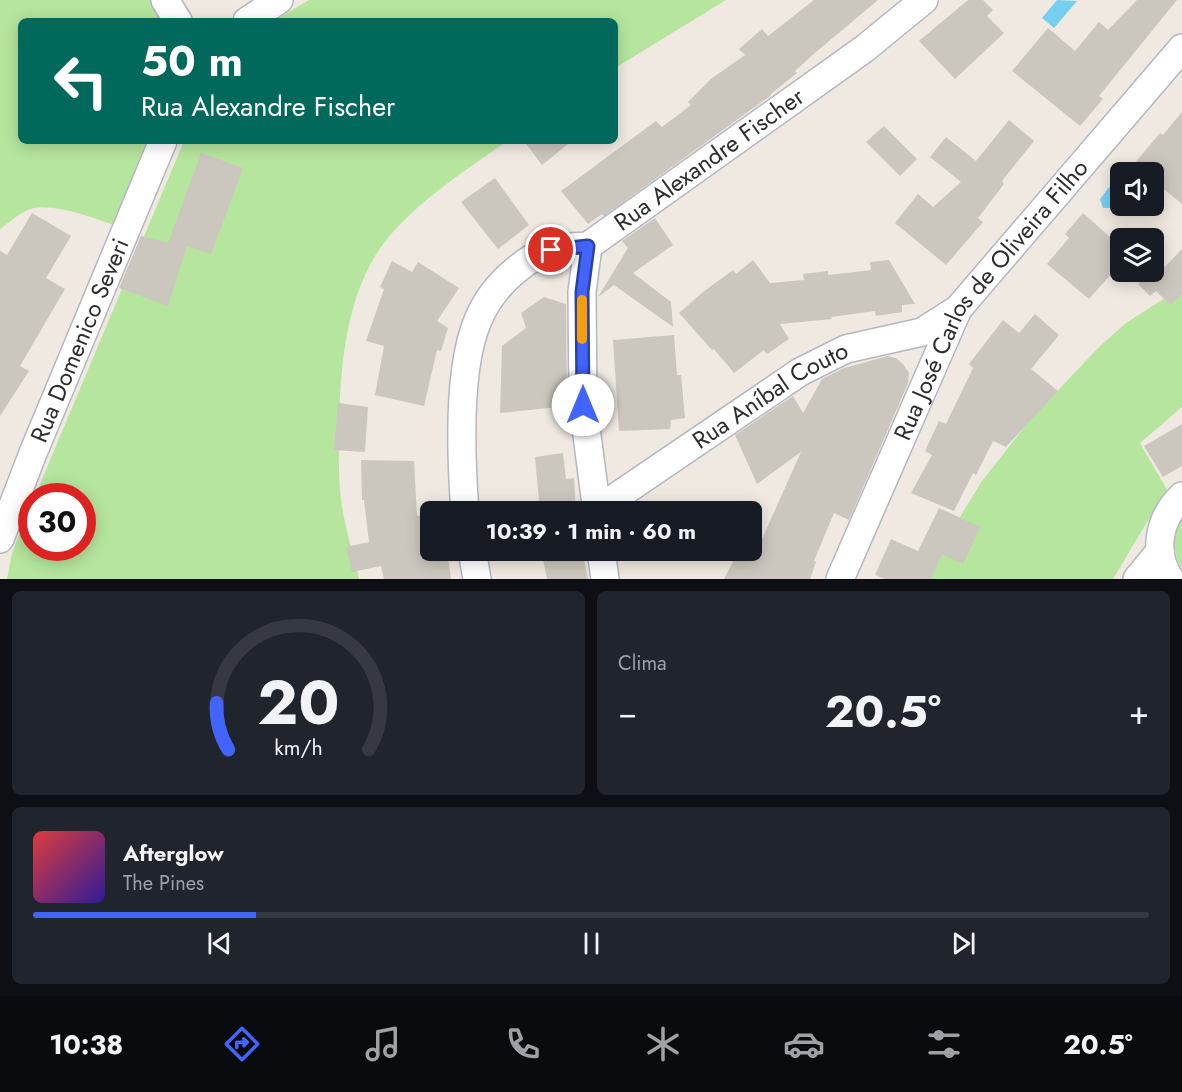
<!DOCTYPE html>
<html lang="pt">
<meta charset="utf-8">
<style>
:root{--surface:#171b24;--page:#20242c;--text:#f1f3f6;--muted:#9ea1a6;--line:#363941;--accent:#4264fb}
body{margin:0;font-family:Jost,sans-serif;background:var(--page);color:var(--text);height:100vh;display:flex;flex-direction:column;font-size:22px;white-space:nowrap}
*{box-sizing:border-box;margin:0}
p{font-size:20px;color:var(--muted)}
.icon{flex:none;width:33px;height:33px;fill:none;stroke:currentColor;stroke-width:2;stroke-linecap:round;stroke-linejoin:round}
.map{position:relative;height:579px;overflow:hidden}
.drawer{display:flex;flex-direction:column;gap:12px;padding:12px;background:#0d0f14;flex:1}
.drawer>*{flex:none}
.hud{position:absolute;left:18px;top:18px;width:600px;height:126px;border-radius:9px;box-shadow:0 3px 15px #0003;background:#00695c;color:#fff;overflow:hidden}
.fabs{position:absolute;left:1110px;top:162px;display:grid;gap:12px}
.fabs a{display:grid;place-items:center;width:54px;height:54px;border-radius:9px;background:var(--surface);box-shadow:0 3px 15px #0003;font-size:30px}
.speed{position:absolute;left:18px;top:483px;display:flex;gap:12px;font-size:30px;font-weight:700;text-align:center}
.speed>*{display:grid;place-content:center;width:78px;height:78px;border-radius:50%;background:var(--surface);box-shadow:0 3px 15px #0003;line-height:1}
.speed .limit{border:9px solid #d22;background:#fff;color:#111}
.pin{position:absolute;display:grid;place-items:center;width:51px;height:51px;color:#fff;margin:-26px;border:3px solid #fff;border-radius:50%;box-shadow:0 2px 6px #0007}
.me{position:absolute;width:66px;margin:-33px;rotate:0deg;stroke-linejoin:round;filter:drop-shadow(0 0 4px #0008)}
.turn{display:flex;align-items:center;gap:21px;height:126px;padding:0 24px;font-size:27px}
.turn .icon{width:78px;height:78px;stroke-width:2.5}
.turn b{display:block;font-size:42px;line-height:51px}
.big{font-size:45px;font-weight:700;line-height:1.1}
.drawer .card{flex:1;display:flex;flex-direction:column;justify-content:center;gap:9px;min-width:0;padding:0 21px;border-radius:9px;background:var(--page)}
.drawer .dial{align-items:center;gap:0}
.dial svg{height:156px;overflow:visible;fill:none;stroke:var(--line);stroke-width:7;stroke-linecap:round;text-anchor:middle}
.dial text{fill:var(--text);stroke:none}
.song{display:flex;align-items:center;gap:18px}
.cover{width:72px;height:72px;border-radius:9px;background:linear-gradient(135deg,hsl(0 70% 55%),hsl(250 70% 35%))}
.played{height:6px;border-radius:3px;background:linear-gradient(90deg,var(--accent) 20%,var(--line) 20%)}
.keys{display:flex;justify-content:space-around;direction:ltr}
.heat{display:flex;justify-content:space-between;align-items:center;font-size:33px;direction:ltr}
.drawer .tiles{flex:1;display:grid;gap:12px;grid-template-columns:1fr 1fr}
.card:last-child{grid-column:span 2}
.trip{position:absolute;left:420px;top:501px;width:342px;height:60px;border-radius:9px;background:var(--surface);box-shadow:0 3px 15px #0003;font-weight:700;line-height:60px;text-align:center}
.tabs{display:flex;height:96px;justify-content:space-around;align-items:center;background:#090b0e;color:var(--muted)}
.tabs .icon{width:42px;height:42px}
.tabs .active{color:var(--accent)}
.tabs b{font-size:27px;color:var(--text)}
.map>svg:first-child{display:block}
.green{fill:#b6e59e}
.water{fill:#75cff0}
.building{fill:#cbc7bf}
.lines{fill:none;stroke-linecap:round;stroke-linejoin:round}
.minor-casing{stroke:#b4b7c1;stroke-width:30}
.minor{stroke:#fff;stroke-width:27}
.route-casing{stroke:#2b41a3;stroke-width:15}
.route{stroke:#4264fb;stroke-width:10}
.slow{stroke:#f59e0b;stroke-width:10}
.labels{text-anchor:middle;stroke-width:4.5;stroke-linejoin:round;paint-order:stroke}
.street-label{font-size:24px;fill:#2e2e2e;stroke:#fff}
</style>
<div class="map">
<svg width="1182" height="579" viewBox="0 0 1182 579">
<rect width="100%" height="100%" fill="#efe9e1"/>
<g class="green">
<path d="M0 0H158L170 21H21V141H151L114 225C94 218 51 202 31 209 20 212 10 222 0 229Z"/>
<path d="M309 0H726L615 68V21H274Z"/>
<path d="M184 141H507C468 169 425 196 393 232 346 283 340 365 339 430 339 453 338 476 341 499 344 525 353 553 359 579H7L12 553 31 504 32 548H82V496H35Z"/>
<path d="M1182 287V407L1140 443 1169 493 1147 522 1113 579H922L982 481 1030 420 1100 346 1126 323Z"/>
<path d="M1182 515V570C1173 552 1171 534 1182 515Z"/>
</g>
<g class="water">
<path d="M1057 0 1077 1 1054 28 1042 18Z"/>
<path d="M1120 173V199L1113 208H1103L1100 199Z"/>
</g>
<g class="building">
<path d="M814 0H878L816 52 795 71 797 73 771 94 770 96 604 216 602 214 588 224 561 191 656 121 662 127 691 105 688 102 711 79 745 55 739 49 762 29 768 36Z"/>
<path d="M968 0H983L993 10 987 16 1004 33 955 79 919 41Z"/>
<path d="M1137 0H1177L1099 96 1103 99 1080 126 1012 71 1048 28 1075 51 1099 22 1108 30Z"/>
<path d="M1182 112V204L1154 181V172H1142L1133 165 1160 133 1163 135Z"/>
<path d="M1009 120 1034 141 1002 181 1004 184 978 218 983 222 946 265 895 223 918 194 933 207 961 182 930 157 946 137 976 161Z"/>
<path d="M884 126 917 159 900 176 866 142Z"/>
<path d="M524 141H572L542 165Z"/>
<path d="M201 153 243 168 211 254 187 246 168 306 119 288 141 236 168 243Z"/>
<path d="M495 178 529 225 498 249 461 202Z"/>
<path d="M32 213 71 236 46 278 65 289 20 366 29 371 0 416V251L7 255Z"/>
<path d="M1083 213 1120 246V279L1113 272 1089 299 1047 264 1069 238 1065 234Z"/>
<path d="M655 218 673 245 633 273 671 302 673 327 614 285 598 297 628 248 622 241Z"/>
<path d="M1182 249V294L1170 305 1156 291 1150 296 1138 284 1150 272H1154V268L1160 262 1165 267Z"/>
<path d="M753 260 770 283 804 280 803 274 828 271V275L871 270 870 262 889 260 915 304 902 305V312L876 316 875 311 831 317 832 319 780 324 789 339 767 354 764 350 734 373 714 349 712 350 679 313 703 292 733 270 736 274Z"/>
<path d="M392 261 412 272 418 262 459 288 437 321 448 328 441 351 437 350 424 406 375 395 384 346 366 341 384 289 380 287Z"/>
<path d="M544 297 566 304 567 406 500 413 502 346 526 328 521 313Z"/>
<path d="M1035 314 1059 335 1031 369 1058 391 1006 447 993 441 976 475 973 473 954 511 911 493 932 455 925 451 939 421 946 424 973 368 969 364 1003 320 1019 333Z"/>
<path d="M674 335 677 375H681L685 418 671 420 670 429 619 431 613 340Z"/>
<path d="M888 356 896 358 903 364 909 373 908 383 849 520 834 513 814 561 816 562 810 579H724L739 550H752V545L758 548 801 452 757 484 735 435 793 396 803 413 822 379 844 368Z"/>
<path d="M338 403 368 407 365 452 334 450Z"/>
<path d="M1182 424V466L1163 477 1144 446Z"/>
<path d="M563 453 566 479 574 478 576 512H540L535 457Z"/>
<path d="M361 460 414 461 417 516 430 513V550H447L451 579H384L381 566 352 572 346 547 369 542 364 500H362Z"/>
<path d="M939 508 980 527 963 564 942 554 931 579H885L875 575 891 539 918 551Z"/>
<path d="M541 550H582L588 579H547Z"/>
</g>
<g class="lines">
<g class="minor-casing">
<g id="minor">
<path d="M165 0 178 21"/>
<path d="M247 21 279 0"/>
<path d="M588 246 582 292 583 405 597 512"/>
<path id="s1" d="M597 510 800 372 846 349 922 332 958 309"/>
<path id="s2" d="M465 512C461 459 457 369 478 320 486 301 500 283 516 270 527 261 538 253 552 250 564 246 576 247 588 246L864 49 924 0"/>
<path id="s3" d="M0 539 33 453 163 141"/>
<path d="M472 550 477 579"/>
<path d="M601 550 605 579"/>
<path id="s4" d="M840 579 958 309 1182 48"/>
<path d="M1137 579 1160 551"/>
<path d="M1170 579C1152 552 1159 518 1182 496"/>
</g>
</g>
<use href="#minor" class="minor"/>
</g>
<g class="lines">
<g class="route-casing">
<path id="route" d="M551 250 588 246 582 292 583 405"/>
</g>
<use href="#route" class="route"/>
<path class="slow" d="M582 300V339"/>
</g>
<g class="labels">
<g class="street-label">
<text dy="8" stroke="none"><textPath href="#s2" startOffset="484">Rua Alexandre Fischer</textPath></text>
<text dy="8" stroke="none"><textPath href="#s4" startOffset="320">Rua José Carlos de Oliveira Filho</textPath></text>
<text dy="8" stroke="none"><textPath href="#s3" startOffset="214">Rua Domenico Severi</textPath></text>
<text dy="8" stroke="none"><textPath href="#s1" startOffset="208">Rua Aníbal Couto</textPath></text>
</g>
</g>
</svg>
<div class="fabs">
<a><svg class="icon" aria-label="sound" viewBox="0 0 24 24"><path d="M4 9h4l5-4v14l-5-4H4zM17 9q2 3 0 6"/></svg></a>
<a><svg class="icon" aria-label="layers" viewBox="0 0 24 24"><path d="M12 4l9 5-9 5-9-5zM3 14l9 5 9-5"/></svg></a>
</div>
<div class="speed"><div class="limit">30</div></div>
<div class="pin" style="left:551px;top:250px;background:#d93025"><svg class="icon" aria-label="arrive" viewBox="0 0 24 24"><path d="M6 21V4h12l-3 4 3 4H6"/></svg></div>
<svg class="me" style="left:583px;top:405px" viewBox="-20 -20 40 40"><circle r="19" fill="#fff"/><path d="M0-13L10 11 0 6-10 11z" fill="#4264fb"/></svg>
<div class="trip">10:39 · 1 min · 60 m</div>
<div class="hud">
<div class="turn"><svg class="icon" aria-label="left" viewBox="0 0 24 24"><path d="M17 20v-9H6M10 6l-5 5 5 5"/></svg><div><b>50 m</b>Rua Alexandre Fischer</div></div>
</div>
</div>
<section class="drawer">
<div class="tiles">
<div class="card dial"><svg viewBox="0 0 100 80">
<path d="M14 69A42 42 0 1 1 86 69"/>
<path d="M14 69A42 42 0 0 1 8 45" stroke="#4264fb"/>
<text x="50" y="56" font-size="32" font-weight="700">20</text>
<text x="50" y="72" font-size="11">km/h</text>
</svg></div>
<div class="card"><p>Clima</p>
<div class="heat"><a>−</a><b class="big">20.5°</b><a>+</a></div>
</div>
<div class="card">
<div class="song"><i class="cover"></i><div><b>Afterglow</b><p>The Pines</p></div></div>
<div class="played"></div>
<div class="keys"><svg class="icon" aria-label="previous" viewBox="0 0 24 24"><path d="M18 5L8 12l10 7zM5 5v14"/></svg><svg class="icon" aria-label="pause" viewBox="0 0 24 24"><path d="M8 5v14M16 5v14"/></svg><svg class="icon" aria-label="next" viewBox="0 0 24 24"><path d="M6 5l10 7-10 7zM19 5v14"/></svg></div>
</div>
</div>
</section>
<nav class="tabs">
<b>10:38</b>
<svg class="icon active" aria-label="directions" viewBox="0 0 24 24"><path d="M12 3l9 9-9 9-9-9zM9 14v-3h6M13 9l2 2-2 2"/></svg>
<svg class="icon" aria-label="music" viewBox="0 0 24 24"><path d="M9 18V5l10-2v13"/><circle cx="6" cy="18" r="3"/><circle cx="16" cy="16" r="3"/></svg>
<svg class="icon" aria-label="phone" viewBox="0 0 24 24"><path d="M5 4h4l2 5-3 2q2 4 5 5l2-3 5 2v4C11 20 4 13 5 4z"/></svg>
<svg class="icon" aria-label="climate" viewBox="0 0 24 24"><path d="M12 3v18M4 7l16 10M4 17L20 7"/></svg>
<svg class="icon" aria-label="car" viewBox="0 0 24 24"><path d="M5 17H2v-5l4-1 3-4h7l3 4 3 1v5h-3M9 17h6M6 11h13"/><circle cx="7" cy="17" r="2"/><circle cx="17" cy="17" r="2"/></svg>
<svg class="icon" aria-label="filters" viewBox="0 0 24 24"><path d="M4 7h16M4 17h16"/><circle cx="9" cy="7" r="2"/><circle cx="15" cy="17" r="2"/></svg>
<b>20.5°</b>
</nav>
